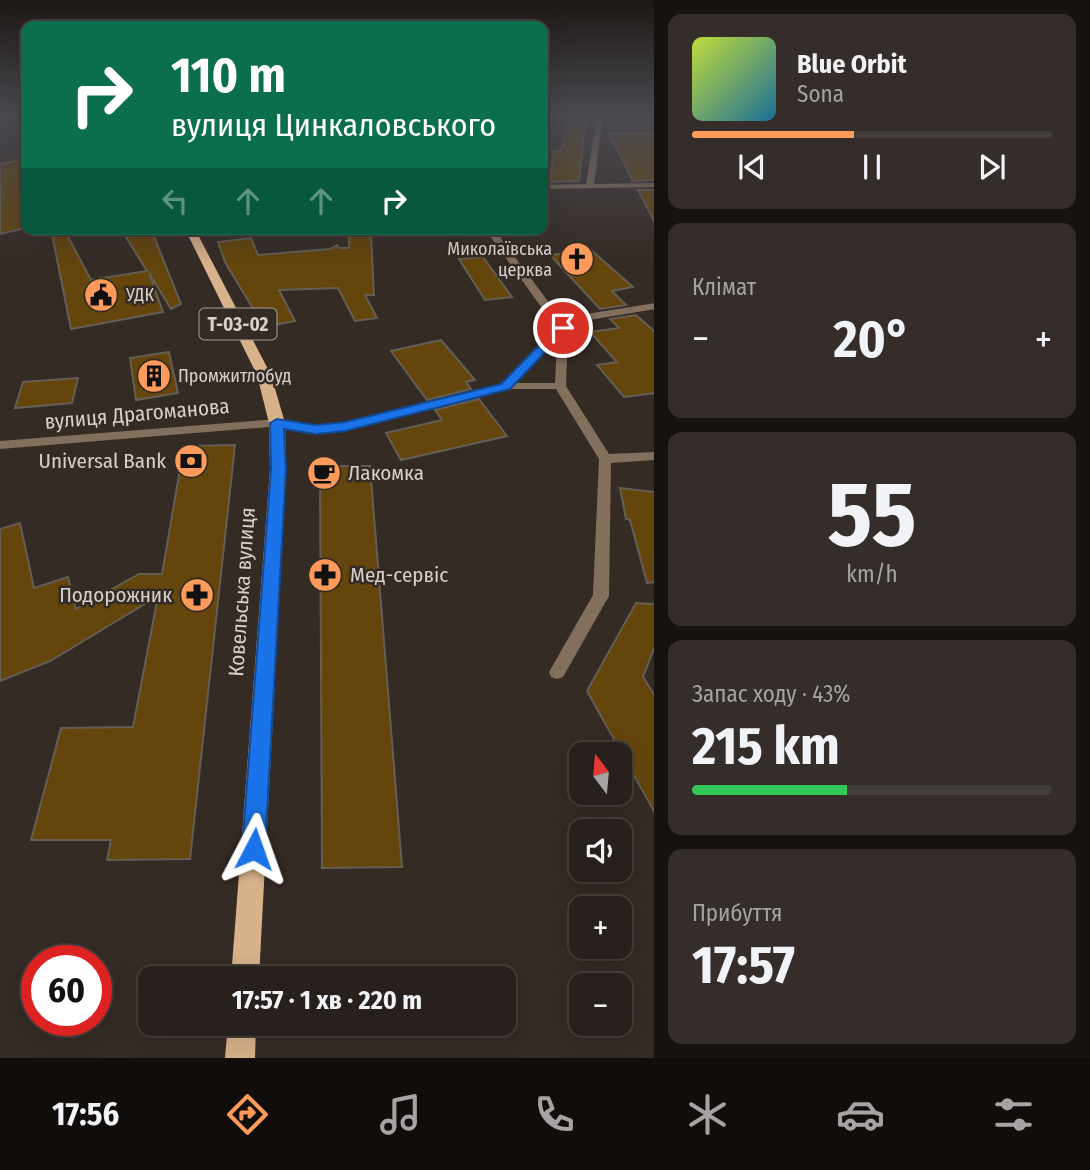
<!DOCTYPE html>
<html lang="uk">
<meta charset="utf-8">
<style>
:root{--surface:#28201c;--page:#342d29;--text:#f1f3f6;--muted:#a5a3a3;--line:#443e3b;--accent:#ff9b5a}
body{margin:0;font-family:"Fira Sans Condensed",sans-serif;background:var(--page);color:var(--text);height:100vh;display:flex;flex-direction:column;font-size:26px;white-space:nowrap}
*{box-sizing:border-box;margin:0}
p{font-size:23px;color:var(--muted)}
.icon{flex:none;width:38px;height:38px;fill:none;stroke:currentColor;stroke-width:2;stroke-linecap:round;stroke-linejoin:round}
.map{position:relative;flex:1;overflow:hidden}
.sheet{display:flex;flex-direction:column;gap:14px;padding:14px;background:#16120f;width:436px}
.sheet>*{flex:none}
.top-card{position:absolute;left:21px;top:21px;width:527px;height:214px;border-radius:14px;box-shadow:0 7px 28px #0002,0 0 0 2px var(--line);background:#0b6e4f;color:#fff;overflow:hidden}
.needle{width:46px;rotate:344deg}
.tools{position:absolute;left:569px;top:742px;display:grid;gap:14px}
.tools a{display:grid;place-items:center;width:63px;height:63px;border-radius:14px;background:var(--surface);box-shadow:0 7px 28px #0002,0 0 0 2px var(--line);font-size:35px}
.speed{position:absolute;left:21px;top:945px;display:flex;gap:14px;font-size:35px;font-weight:700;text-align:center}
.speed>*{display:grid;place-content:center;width:91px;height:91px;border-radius:50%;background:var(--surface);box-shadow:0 7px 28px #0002,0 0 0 2px var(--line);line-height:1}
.speed .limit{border:10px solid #d22;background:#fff;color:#111}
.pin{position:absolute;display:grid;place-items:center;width:60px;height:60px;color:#fff;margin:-30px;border:4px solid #fff;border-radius:50%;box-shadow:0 2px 7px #0007}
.me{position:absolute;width:77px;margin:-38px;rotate:4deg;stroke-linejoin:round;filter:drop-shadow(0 0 5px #0008)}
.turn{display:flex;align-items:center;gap:24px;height:147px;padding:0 35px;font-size:32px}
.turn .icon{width:91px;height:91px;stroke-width:2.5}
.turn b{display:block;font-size:49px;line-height:60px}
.lanes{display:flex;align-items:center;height:66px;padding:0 35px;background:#0003;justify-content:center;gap:35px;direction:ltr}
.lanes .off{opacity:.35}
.big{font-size:52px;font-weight:700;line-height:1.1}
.sheet .widget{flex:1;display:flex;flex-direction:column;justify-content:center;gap:10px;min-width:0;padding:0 24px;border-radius:14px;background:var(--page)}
.sheet .dial{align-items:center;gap:0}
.dial b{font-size:91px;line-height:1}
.song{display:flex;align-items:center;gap:21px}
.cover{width:84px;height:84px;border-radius:10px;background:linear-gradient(135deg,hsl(70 70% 55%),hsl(200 70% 35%))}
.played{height:7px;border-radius:4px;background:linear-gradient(90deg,var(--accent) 45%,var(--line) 45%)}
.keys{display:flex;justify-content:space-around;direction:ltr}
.heat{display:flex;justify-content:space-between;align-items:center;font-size:38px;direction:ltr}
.charge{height:10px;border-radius:5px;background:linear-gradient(90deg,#34c759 43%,var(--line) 0)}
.trip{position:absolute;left:138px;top:966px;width:378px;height:70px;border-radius:14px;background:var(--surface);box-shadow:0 7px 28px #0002,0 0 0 2px var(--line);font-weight:700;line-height:70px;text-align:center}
.tab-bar{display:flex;height:112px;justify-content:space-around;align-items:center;background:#100d0b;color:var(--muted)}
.tab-bar .icon{width:49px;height:49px}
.tab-bar .active{color:var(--accent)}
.tab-bar b{font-size:32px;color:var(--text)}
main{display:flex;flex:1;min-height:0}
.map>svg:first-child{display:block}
.building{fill:#64450c;stroke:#655e54;stroke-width:2}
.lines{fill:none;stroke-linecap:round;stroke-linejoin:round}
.minor{fill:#82705d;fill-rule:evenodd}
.tertiary{fill:#82705d;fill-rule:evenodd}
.primary{fill:#d7b28a;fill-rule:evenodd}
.route{fill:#1a73e8;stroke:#114b97;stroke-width:2}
.labels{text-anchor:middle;stroke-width:5;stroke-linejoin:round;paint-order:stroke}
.far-poi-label{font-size:18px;fill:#d7d0cc;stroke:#352b25;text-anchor:start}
.shield{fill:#352b25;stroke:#a69e9a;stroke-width:2}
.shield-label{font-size:19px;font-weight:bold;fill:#d7d0cc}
.street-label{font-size:21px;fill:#d7d0cc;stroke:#352b25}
.poi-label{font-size:21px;fill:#d7d0cc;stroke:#352b25;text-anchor:end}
</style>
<main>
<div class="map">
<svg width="655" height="1058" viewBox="0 0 655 1058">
<rect width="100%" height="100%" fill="#352b25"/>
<g class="building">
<path d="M569 115H586L579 181 550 182 554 151H561Z"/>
<path d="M609 133H655V180L633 181Z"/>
<path d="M26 159V228L0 234V164Z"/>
<path d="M638 190H655V223Z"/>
<path d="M51 229H64L91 280 147 271 121 229H151L181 304 171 309 149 273 163 312 71 329Z"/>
<path d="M349 235H371L374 295H365L377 318 355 321 338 288 279 290 295 321 264 327 225 262 218 242 251 238 258 255 330 249 337 245 339 248H349Z"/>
<path d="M591 250 633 287 612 291 626 305 600 309 550 255Z"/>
<path d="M483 257 512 297 485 300 459 259Z"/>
<path d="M636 315 655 332V393L624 397 597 365 617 362 590 332 619 328 610 319Z"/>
<path d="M441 340 475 380 466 382 471 389 427 400 391 351Z"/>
<path d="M169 352 178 393 136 400 130 358Z"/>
<path d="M78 378 72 403 15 408 23 382Z"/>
<path d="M479 399 507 436 401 460 386 433 442 420 435 410Z"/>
<path d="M235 445 190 859 107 860 111 840H31L61 728 133 727 158 596 50 661 0 681V529L20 523 34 588 68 577 76 609 139 574H162L184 446Z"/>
<path d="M320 466H370L402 867 322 868Z"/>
<path d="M620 488 655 492V582L647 583 630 520 626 519Z"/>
<path d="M636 603 655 604V646L643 677 655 696V813L587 691Z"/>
</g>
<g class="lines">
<g class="minor">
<path d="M597 115H603L594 184 655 183V187L542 189V185L586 184Z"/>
<path d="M485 229H494L565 324 586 314 655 303V309L589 320 568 330 566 386 609 454 655 452V460L611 463 609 596 563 677 557 679 551 677 549 672 593 595 599 459 556 389H505L345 431 316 434 277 427 271 423 277 419 316 426 345 423 501 384 557 329ZM557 341 555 383H515Z"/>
</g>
<path class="tertiary" d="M277 419 281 420 283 423 281 426 0 449V441Z"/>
<g class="primary">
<path d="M185 229H195L271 375 285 423 286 469 259 978H231L270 469 269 423 257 375Z"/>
<path d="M228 1024H256L255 1058H225Z"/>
</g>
</g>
<linearGradient id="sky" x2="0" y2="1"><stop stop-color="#1d1814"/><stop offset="0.44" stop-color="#4b4a51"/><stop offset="1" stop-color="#4b4a51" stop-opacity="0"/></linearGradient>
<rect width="655" height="263" fill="url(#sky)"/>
<path class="route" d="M558 326 568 328 510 389 345 431 316 434 284 429 286 469 265 849 262 857 254 860 246 857 242 849 271 469 270 423 277 419 316 425 345 422 501 384Z"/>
<defs>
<g id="church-disc" transform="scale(1.75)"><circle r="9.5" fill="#ff9b5a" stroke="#352b25"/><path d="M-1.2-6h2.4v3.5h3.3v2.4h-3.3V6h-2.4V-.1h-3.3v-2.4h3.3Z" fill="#111"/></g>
<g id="civic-disc" transform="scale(1.75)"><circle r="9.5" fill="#ff9b5a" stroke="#352b25"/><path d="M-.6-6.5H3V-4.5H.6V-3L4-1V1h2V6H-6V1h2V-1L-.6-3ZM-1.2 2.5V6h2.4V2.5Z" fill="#111"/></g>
<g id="building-disc" transform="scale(1.75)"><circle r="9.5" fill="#ff9b5a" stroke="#352b25"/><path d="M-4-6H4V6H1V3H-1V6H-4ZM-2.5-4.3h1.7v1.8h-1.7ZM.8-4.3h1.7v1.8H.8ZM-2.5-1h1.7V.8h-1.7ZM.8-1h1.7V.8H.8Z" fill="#111"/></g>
<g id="bank-disc" transform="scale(1.75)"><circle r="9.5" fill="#ff9b5a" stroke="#352b25"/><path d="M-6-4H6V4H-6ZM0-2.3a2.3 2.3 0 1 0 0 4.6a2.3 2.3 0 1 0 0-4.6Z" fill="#111"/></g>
<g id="cafe-disc" transform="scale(1.75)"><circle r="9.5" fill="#ff9b5a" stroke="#352b25"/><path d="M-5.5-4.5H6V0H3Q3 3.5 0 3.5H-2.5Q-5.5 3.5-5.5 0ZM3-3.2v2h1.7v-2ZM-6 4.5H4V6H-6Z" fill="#111"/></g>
<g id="pharmacy-disc" transform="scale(1.75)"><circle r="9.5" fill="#ff9b5a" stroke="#352b25"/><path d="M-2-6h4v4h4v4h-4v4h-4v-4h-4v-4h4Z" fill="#111"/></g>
</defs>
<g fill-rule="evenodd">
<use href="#church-disc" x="577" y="259"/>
<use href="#civic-disc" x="101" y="295"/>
<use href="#building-disc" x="154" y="376"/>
<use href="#bank-disc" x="191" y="461"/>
<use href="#cafe-disc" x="324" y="473"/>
<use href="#pharmacy-disc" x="325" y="575"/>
<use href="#pharmacy-disc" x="197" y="595"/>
</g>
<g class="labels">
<g class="far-poi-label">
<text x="552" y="255" text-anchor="end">Миколаївська<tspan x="552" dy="21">церква</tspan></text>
<text x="126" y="301">УДК</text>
<text x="178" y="382">Промжитлобуд</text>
</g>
<rect class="shield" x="199.5" y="308.5" width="77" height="31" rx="5"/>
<g class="shield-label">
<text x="238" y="331">Т-03-02</text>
</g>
<g class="street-label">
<text transform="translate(137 414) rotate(-5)" y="7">вулиця Драгоманова</text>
<text transform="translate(242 592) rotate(-86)" y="7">Ковельська вулиця</text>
</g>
<g class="poi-label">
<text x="166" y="468">Universal Bank</text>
<text x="348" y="480" text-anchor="start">Лакомка</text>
<text x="350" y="582" text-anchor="start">Мед-сервіс</text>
<text x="172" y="602">Подорожник</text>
</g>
</g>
</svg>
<div class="tools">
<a><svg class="needle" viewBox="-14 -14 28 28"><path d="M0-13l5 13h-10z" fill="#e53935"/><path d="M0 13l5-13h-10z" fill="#a5a3a3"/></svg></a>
<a><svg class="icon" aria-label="sound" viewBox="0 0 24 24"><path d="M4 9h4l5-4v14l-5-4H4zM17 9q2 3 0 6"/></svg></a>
<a>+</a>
<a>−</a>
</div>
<div class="speed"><div class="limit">60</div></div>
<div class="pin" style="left:563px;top:328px;background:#d93025"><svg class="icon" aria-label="arrive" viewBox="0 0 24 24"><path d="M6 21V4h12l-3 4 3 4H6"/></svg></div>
<svg class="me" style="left:254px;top:849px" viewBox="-20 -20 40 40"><path d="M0-17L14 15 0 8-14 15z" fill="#1a73e8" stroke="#fff" stroke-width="4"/></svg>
<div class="trip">17:57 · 1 хв · 220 m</div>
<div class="top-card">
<div class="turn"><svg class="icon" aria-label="right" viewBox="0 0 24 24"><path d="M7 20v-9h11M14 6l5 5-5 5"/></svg><div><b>110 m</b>вулиця Цинкаловського</div></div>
<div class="lanes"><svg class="icon off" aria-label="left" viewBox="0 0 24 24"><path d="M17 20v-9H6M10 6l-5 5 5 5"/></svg><svg class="icon off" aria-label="ahead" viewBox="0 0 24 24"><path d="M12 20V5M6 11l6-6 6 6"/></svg><svg class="icon off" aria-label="ahead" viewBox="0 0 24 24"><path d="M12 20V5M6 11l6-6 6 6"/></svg><svg class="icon" aria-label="right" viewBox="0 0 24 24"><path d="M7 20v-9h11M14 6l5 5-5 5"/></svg></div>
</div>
</div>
<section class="sheet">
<div class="widget">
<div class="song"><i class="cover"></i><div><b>Blue Orbit</b><p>Sona</p></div></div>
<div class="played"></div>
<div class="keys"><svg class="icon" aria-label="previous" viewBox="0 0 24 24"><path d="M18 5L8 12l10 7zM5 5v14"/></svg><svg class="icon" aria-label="pause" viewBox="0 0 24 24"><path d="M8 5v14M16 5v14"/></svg><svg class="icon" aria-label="next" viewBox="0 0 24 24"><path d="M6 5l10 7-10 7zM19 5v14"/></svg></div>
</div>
<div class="widget"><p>Клімат</p>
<div class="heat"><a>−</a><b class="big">20°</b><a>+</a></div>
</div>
<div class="widget dial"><b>55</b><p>km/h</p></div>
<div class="widget"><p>Запас ходу · 43%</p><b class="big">215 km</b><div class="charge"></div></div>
<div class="widget"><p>Прибуття</p><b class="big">17:57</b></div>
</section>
</main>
<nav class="tab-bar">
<b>17:56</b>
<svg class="icon active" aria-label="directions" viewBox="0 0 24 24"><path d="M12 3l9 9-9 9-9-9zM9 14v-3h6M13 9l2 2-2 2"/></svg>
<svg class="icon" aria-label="music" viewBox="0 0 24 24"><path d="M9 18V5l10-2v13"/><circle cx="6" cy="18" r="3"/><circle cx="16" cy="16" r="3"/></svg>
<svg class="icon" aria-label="phone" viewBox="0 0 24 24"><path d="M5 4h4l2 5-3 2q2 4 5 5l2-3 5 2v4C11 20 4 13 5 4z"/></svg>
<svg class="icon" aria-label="climate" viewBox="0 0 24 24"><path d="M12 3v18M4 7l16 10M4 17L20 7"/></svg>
<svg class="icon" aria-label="car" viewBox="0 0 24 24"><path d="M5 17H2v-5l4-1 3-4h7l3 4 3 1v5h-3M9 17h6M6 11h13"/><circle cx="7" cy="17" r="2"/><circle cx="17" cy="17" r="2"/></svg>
<svg class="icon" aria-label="filters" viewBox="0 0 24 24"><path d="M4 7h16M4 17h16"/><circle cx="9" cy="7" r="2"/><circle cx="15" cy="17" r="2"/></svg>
</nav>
